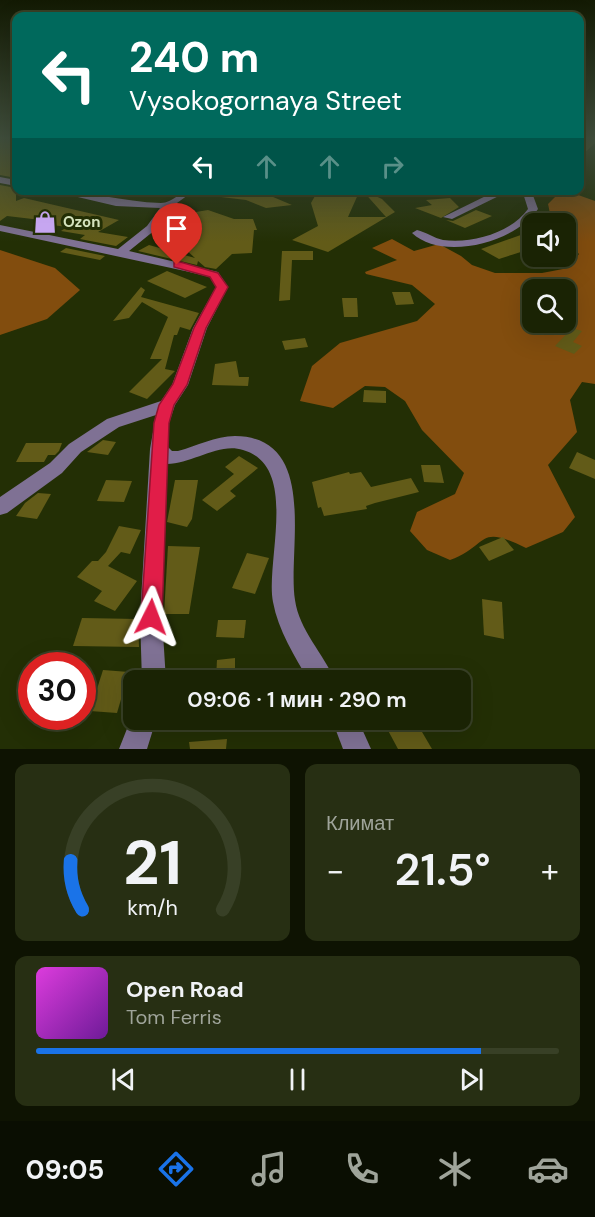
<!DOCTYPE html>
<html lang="ru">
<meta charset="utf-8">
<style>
:root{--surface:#1a2304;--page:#272f13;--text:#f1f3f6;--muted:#9fa49a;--line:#384026;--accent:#1a73e8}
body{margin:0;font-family:"DM Sans",sans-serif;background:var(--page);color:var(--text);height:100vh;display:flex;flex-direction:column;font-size:22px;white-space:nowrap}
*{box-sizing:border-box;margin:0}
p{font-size:20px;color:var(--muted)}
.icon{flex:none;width:33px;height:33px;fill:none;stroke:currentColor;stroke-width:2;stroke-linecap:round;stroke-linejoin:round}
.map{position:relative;height:749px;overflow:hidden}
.side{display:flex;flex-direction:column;gap:15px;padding:15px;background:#0e1302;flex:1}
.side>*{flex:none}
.top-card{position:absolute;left:12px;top:12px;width:572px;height:183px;border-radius:12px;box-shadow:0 6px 24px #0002,0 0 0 2px var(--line);background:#00695c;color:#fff;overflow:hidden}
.buttons{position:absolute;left:522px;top:213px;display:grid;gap:12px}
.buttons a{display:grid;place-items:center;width:54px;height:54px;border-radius:12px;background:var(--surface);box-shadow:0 6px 24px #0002,0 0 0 2px var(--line);font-size:30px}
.speed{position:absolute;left:18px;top:652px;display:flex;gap:12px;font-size:30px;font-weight:700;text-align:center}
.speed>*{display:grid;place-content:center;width:78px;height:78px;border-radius:50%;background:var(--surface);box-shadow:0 6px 24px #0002,0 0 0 2px var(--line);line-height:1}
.speed .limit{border:9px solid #d22;background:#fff;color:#111}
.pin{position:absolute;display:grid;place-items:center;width:51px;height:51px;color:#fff;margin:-62px -26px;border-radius:50% 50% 50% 0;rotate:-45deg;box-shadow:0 0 6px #0007}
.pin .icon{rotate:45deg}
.me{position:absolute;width:66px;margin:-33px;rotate:3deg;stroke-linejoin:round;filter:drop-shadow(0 0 4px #0008)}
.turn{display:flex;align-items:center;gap:21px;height:126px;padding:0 18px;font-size:27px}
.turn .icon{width:78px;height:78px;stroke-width:2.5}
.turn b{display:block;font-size:42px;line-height:51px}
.lanes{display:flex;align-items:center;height:57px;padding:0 18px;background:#0003;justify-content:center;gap:30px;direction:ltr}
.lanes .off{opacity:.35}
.big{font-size:45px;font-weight:600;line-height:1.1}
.side .widget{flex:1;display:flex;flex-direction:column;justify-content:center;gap:9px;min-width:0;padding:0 21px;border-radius:12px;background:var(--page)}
.side .dial{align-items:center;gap:0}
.dial svg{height:156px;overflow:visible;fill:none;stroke:var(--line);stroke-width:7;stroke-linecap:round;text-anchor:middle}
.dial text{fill:var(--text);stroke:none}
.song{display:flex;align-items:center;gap:18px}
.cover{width:72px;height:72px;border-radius:9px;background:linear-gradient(135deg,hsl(300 70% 55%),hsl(280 70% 35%))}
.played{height:6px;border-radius:3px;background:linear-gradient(90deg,var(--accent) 85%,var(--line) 85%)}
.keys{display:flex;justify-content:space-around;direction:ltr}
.heat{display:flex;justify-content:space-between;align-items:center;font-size:33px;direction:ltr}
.side .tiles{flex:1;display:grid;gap:15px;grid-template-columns:1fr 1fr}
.widget:last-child{grid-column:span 2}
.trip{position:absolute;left:123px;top:670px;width:348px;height:60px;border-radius:12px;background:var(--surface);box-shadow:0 6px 24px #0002,0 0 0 2px var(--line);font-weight:600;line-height:60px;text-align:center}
.tabs{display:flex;height:96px;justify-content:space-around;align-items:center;background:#0a0e02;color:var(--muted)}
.tabs .icon{width:42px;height:42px}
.tabs .selected{color:var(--accent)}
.tabs b{font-size:27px;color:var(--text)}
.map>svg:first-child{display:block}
.forest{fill:#824d0e;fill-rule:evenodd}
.building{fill:#625b18}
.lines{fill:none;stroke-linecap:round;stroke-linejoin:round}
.minor{fill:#7f7194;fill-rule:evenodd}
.route{fill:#e11d48;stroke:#92132f;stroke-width:1.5}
.labels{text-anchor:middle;stroke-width:6;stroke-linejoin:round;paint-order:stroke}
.far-poi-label{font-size:15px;font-weight:bold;fill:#d6e4be;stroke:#232f05;text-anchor:start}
</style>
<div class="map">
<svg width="595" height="749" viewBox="0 0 595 749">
<rect width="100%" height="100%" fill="#232f05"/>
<g class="forest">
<path d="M567 191 595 201V384L582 382 570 400 577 432 548 465 575 517 563 532 526 548C476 523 490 545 450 560L427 550 410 531 417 512 455 494 464 473 422 430 405 401 385 387 365 386 333 408 300 401 312 366 340 343 417 321 435 304 412 285 366 274 365 272 397 260 372 248 392 239 414 251 439 244 461 256 472 265 495 273H542L563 269 572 263 579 254 566 241V224L552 223 548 204 560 192ZM532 290H566V322H532Z"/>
<path d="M0 250 55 268 80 290 47 319 0 335Z"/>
</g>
<g class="building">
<path d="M8 137 16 141V178L0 175V138Z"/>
<path d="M579 137H595V143L579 158Z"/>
<path d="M0 185 16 188V201L24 198 119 220 98 232 128 237 116 246 80 239 85 235 61 231 67 227 37 223 41 220 7 216 0 221Z"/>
<path d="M221 190 259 191 292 205 266 208 246 200 221 197Z"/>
<path d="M338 190H360L348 217H386L362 190 382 199 395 212 328 252 292 240 318 226 311 203 315 196 337 193Z"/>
<path d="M450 198 459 207 441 218 415 208 432 205 426 200Z"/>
<path d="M208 210 234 219H253L257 230H254L252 253 232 254 216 269 205 267 198 261 197 265 138 251 149 245 195 258 171 236 200 228 190 213Z"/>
<path d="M476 210 492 216 465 228 446 220 453 221Z"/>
<path d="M532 231V248L527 250 499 259 481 249Z"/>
<path d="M66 248 105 256 100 260 60 252Z"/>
<path d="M282 251H313V260H292L290 300 279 301Z"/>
<path d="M167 271 207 287 185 298 147 281Z"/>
<path d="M141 287 145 290 141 297 199 313 190 330 180 327 177 335H174L165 369 175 371 147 399 129 392 162 359H150L168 317 142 302 129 318 113 321Z"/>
<path d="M392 292H410L414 304 396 305Z"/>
<path d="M342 298H357L358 317H344Z"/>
<path d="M572 328 582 331 573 342 582 346 574 354 555 346Z"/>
<path d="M305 338 308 347 285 350 282 341Z"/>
<path d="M236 361 239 377H249L248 386 212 385 215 364Z"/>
<path d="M364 390 386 391V403L363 402Z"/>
<path d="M103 440 116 442 108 455 87 452Z"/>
<path d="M26 443H62L59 451 55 455H48L44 462H16Z"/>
<path d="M577 452 595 460V479L569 468Z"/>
<path d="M239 456 258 468 230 491 236 496 217 511 202 500 234 474 225 467Z"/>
<path d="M421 465H440L444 483 424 482Z"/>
<path d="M349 472 350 474 361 472 371 487 411 478 419 492 375 503 366 506 367 509 324 516 321 507 318 508 312 482Z"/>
<path d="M106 480 132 481 124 502 97 501Z"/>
<path d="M175 480H198L192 519 187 527 167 522Z"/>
<path d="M38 493 51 494 37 519 16 516 25 503Z"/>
<path d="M119 526 141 530 130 554 121 552 108 566 137 581 115 611 94 601 102 591 77 577 92 561H98L106 552Z"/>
<path d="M503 537 514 550 489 561 479 547Z"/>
<path d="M168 546 200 547 189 614H164Z"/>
<path d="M247 553 269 558 255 594 232 588Z"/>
<path d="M482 599 502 602 504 639 484 635Z"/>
<path d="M82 618 138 619 139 647 73 646Z"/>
<path d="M218 620H246L244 638 216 637Z"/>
<path d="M235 658V676L216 678 217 660Z"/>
<path d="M103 670 129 672 117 713 90 711Z"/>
<path d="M390 720H415L432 749H398L384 723Z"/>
<path d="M227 739 226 749H190L189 742Z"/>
</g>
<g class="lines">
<g class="minor">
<path d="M0 177 16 180V186L0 183Z"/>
<path d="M48 190C86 190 123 202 161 203 173 203 180 190 195 190L170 208 155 230 129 251 218 272 228 287 207 328 188 385 175 405 169 423 168 447 172 451H178C197 446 215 436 235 436 320 437 287 551 295 600 299 630 324 654 335 681H309C295 657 278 630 273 602 265 562 300 466 243 450 219 442 192 464 167 464L162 617 166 681H142L140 617 150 449 156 415 119 427 81 452 62 473 7 513 0 515V497L50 463 69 444 107 419 161 401 172 385 193 328 216 287 210 277 185 271 0 231V225L118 249 147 226 160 208 116 206Z"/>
<path d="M498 190H511L452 219 443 217Z"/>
<path d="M522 190H531L538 209C516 242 443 262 412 233L417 230C426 232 434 238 443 240 472 244 511 233 528 209Z"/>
<path d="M134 711V720H156L147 749H119Z"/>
<path d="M332 720H358L371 749H343Z"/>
</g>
</g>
<linearGradient id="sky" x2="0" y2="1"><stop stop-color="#131a03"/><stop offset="0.57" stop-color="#3f4d3b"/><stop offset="1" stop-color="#3f4d3b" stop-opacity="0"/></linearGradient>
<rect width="595" height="242" fill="url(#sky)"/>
<path class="route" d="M177 261 218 273 228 287 206 328 187 385 174 405 169 423 162 617 159 624 151 627 144 624 141 617 154 423 159 405 173 384 194 328 216 287 210 277 174 267V262Z"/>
<defs>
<g id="shop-bare" transform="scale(1.8)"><path d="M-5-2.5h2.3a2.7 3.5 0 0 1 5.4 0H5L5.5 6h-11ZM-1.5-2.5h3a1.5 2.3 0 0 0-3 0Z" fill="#c6a6f0" stroke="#232f05" stroke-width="2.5" paint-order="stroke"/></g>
</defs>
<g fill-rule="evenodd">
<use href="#shop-bare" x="45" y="222"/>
</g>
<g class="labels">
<g class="far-poi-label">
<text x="63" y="227">Ozon</text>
</g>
</g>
</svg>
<div class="buttons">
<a><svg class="icon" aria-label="sound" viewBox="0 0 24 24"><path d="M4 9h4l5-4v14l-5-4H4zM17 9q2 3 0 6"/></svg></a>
<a><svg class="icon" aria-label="search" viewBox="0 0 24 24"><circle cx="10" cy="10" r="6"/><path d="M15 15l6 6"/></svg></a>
</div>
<div class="speed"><div class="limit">30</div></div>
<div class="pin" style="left:177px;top:265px;background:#d93025"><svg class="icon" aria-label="arrive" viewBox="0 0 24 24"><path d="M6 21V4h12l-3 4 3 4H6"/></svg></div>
<svg class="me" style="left:151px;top:617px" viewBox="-20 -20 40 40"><path d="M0-17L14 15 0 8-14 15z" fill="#e11d48" stroke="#fff" stroke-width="4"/></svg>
<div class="trip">09:06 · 1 мин · 290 m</div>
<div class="top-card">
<div class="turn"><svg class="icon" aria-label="left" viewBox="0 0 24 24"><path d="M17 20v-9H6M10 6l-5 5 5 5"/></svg><div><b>240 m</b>Vysokogornaya Street</div></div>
<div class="lanes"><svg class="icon" aria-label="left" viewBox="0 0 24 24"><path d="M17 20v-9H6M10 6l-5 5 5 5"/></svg><svg class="icon off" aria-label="ahead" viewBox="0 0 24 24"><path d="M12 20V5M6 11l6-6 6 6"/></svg><svg class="icon off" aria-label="ahead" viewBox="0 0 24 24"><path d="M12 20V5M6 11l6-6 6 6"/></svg><svg class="icon off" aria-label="right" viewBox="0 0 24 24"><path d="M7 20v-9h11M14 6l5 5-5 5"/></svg></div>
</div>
</div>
<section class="side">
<div class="tiles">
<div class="widget dial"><svg viewBox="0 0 100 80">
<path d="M14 69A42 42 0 1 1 86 69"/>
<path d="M14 69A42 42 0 0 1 8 44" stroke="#1a73e8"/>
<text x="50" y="56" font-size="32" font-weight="700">21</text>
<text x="50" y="72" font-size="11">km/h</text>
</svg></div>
<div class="widget"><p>Климат</p>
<div class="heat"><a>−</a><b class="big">21.5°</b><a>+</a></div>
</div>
<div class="widget">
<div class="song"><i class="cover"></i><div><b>Open Road</b><p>Tom Ferris</p></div></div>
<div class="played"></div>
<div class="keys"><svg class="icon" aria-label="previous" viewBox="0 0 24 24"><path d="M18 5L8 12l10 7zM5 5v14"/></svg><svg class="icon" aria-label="pause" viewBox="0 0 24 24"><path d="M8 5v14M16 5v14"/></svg><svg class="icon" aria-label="next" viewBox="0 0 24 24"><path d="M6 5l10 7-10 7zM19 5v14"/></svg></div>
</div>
</div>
</section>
<nav class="tabs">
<b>09:05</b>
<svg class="icon selected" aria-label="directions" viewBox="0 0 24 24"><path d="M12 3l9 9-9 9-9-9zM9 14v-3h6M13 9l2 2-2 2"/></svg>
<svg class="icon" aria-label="music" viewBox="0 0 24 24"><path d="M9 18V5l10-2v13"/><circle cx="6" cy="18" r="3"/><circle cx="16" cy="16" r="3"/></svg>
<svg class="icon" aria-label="phone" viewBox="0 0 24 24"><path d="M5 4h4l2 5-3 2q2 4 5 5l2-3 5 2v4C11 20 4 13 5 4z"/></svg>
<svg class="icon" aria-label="climate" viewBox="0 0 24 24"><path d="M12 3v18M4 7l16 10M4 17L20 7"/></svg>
<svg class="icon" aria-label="car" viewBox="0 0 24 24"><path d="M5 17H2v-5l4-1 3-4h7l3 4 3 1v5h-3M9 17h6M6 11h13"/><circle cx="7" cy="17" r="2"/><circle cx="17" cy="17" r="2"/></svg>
</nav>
